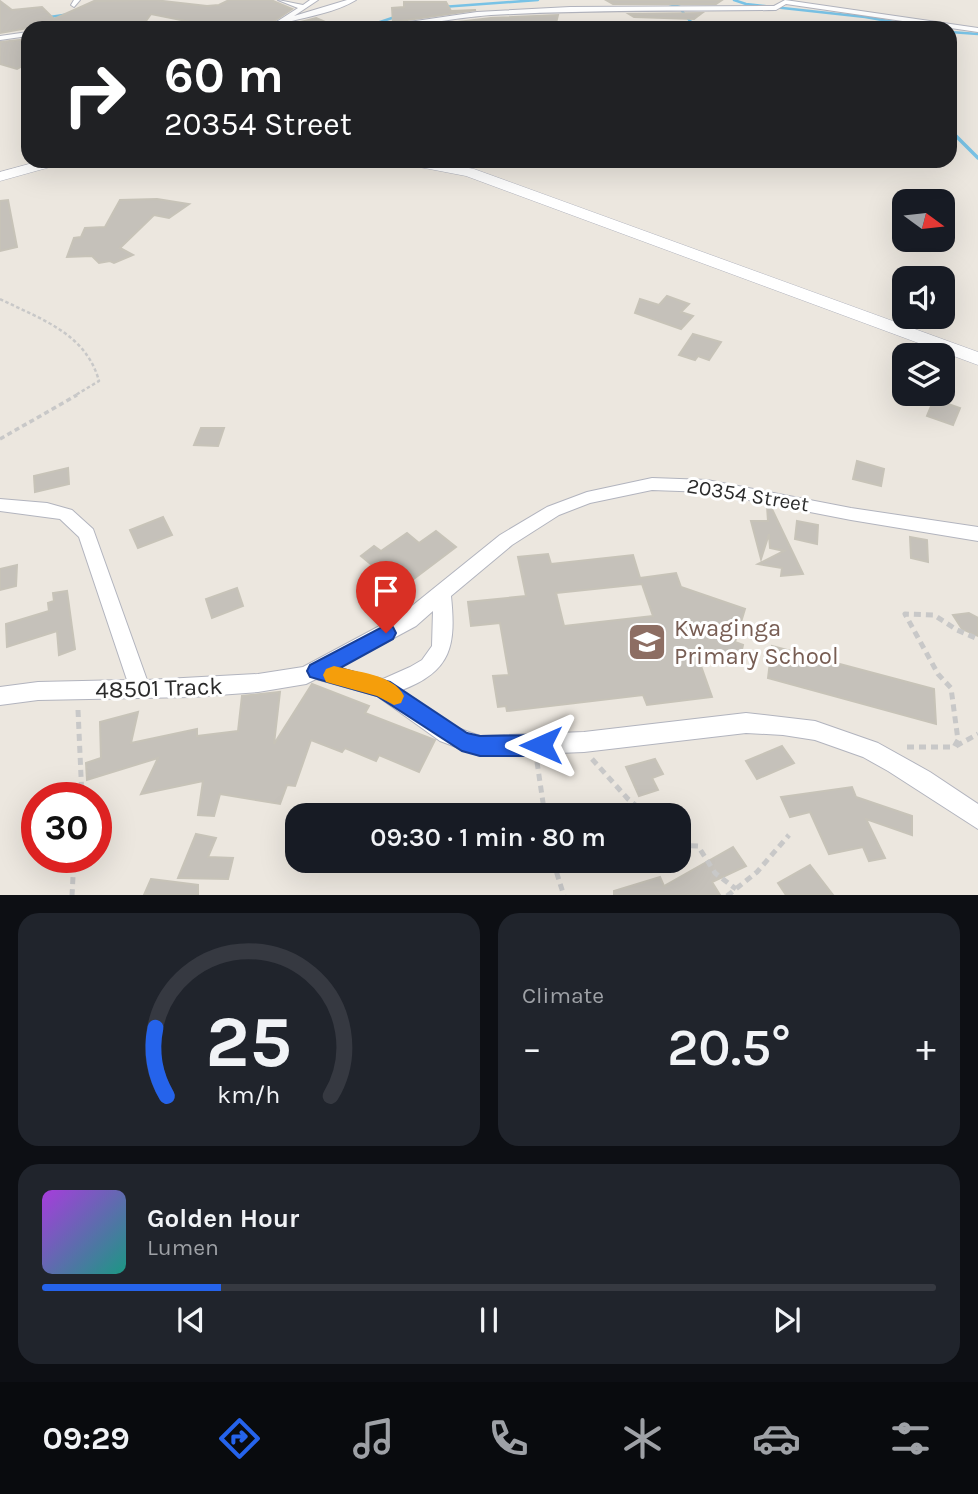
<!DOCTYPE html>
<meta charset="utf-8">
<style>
:root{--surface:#171b24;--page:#20242c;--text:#f1f3f6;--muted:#9ea1a6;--line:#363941;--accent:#2563eb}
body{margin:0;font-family:Karla,sans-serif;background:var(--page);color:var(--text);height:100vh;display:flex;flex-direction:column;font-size:26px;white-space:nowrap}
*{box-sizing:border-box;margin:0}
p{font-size:23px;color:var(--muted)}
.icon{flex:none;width:38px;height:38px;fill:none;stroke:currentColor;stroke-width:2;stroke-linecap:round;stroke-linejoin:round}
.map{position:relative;height:895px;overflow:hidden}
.sheet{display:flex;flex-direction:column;gap:18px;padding:18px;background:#0d0f14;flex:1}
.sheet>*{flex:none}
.guide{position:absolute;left:21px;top:21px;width:936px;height:147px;border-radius:21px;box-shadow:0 7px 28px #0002;background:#202124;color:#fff;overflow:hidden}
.needle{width:46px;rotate:105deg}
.tools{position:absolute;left:892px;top:189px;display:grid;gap:14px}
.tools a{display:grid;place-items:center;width:63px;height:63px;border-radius:14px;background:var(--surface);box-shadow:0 7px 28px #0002;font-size:35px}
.speed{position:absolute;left:21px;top:782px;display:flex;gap:14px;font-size:35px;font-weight:700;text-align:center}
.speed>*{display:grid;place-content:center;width:91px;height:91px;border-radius:50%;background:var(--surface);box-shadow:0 7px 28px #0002;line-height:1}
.speed .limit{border:10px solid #d22;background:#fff;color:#111}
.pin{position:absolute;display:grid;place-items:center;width:60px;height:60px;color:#fff;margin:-72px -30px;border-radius:50% 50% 50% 0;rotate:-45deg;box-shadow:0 0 7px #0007}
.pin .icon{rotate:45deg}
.me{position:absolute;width:77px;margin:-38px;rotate:270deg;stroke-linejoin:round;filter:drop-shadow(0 0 5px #0008)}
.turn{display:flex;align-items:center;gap:24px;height:147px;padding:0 28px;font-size:32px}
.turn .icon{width:91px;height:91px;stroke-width:2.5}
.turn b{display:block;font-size:49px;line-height:60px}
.big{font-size:52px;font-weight:600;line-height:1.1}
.sheet .card{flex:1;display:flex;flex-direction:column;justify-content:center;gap:10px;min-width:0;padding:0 24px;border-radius:21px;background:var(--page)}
.sheet .dial{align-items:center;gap:0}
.dial svg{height:182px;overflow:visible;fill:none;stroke:var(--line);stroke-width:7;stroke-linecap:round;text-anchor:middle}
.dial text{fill:var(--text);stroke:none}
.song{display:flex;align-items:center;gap:21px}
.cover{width:84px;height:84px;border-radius:10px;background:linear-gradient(135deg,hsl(280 70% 55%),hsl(170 70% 35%))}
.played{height:7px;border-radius:4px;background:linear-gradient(90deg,var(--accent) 20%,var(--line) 20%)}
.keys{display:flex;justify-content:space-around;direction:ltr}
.heat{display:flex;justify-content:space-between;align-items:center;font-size:38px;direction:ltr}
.sheet .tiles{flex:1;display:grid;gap:18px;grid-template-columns:1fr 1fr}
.card:last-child{grid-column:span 2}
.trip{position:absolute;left:285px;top:803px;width:406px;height:70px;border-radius:21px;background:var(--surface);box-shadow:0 7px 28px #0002;font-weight:600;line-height:70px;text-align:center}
.tab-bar{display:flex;height:112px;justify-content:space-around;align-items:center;background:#090b0e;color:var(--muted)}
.tab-bar .icon{width:49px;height:49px}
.tab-bar .on{color:var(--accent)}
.tab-bar b{font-size:32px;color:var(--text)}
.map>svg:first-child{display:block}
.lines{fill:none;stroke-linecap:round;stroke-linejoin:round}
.stream-far1{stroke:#79c3e6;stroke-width:2.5}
.stream{stroke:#79c3e6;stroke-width:3.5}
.building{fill:#c5c1ba;stroke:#c7c3b8;stroke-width:2;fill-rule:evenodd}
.street-casing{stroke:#b2b4be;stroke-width:2}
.secondary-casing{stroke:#b2b4be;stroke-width:1}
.path-far2{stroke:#c8c8c8;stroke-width:2.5;stroke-dasharray:3.5 2.5;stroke-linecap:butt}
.path-far1{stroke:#c8c8c8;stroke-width:3.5;stroke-dasharray:5 3.5;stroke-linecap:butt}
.path{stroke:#c8c8c8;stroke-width:5;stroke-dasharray:7 5;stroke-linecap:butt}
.street{fill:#fff;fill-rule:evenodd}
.secondary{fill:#fff;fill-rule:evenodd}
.route{fill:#2563eb;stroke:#184099;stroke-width:2}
.slow{fill:#f59e0b}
.labels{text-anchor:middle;stroke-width:6;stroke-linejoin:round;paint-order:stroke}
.street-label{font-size:21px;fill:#2b2b2b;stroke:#fff}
.near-education-label{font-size:24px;fill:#785e54;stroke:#fff;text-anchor:start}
.near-street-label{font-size:24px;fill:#2b2b2b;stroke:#fff}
</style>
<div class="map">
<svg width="978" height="896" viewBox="0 0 978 896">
<rect width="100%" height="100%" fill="#ece7df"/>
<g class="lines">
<g class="stream-far1">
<path d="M656 0 680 7"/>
<path d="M734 0 746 4 865 17 928 28"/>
<path d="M442 7 538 0"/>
<path d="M682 11 690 21 703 28"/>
<path d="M43 18 77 13"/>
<path d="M139 22 168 28"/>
<path d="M345 28 374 24 398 16"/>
<path d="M950 32 978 34"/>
</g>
<path class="stream" d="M950 130 978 158"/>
</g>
<g class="building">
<path d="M154 0 207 6 219 5 229 0H271L292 9 264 28H221L151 14 141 28H28L0 33V1L12 10 42 7 54 19 94 1Z"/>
<path d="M606 0H722L716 4H613Z"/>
<path d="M404 2H446L451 11 476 10 393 22 392 8 404 7Z"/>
<path d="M702 13 694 19 634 17 629 14Z"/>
<path d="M558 15 555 27 549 28H408L491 18Z"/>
<path d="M316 18 339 28H279L289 25Z"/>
<path d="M28 39V63L17 69 0 64V42Z"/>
<path d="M157 199 189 204 169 218 154 215 120 248 133 255 114 263 110 261 99 263 92 256 67 257 74 238 81 237 85 228 105 227 120 200Z"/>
<path d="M8 200 17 247 0 251V201Z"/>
<path d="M667 296 689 304 681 312 693 316 681 329 635 313 640 299 659 305Z"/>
<path d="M693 334 721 342 709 360 698 356 695 360 679 355Z"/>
<path d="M934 399 960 408 953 425 927 416Z"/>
<path d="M201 428H224L218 446 194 445Z"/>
<path d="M857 461 884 469 881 486 853 479Z"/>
<path d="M68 468 69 484 35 492 34 476Z"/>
<path d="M767 506 771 507 803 574 781 576 782 568 758 564 784 551 770 548 769 534 761 559 751 521H768Z"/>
<path d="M163 517 172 535 138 548 130 530Z"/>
<path d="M797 521 818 525 817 544 795 539Z"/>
<path d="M436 531 456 547 411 581 406 577 396 585 361 556 374 546 381 551 407 533 419 543Z"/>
<path d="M910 537 927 540 928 562 911 558Z"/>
<path d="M548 554 551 564 633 555 640 578 676 573 681 587 745 609 735 642 743 645 739 663 695 649 712 697 647 705 643 695 507 711 506 706 498 707 493 676 509 675 500 623 471 626 468 602 526 596 518 557ZM642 584 653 616 564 626 556 593Z"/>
<path d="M17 565 16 586 0 590V569Z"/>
<path d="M237 588 243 606 212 618 206 599Z"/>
<path d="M67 591 75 649 59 655 57 631 7 647 6 624 49 611 48 603 54 601 53 593Z"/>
<path d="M969 613 978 618V636L962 629 953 615Z"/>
<path d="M772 646 934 689 936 724 768 678Z"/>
<path d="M312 684 369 706 365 713 435 740 419 772 379 755 376 761 345 748 342 752 311 740 295 786 287 785 280 804 220 794 214 816 198 815 203 781 141 794 158 758 87 780 86 763 101 758 100 722 138 712 131 743 197 729V736L238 731 242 696 280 692 274 744Z"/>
<path d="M782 746 794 763 757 779 746 761Z"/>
<path d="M655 759 663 774 652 778 658 790 639 796 626 767Z"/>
<path d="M852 787 856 797 912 816V835L866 819 885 858 869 861 863 847 829 854 810 812 790 817 781 797Z"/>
<path d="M196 834 216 838 208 857 233 858 228 879 178 878Z"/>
<path d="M733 847 746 866 712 882 720 895H614V891L660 877 664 886Z"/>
<path d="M810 865 833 895H786L778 883Z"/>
<path d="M151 879 198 885V895H144Z"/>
</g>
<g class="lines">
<g class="street-casing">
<g id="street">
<path d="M74 0H80L74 7 71 5Z"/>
<path d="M278 0 303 5 310 0H318L294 16 347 0H356C336 12 311 16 288 22 280 24 276 28 267 28L298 8Z"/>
<path d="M785 0 978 28V32L786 4 776 10C681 11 586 10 491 15 450 18 410 28 368 28L477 12 570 7 774 6Z"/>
<path d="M28 32V36L0 40V36Z"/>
<path d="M652 478 707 480 851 508 978 527V541L851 520 707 492 652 490 590 503 559 515 512 545 451 596C456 645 452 671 402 690L455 727 480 736 584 732 746 713 815 721 878 743 930 772 978 804V829L888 771 863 757 815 740 783 735 746 733 584 752 480 756 440 741 377 696 316 679 306 684 258 692 191 697 38 700 0 705V687L38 682 127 680 79 537 60 519 0 511V499L47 503 72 510 93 529 147 680 258 674 303 667 402 614 500 535 547 507 587 492ZM433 611 432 646 422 660 410 667 383 679 338 668 416 626Z"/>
</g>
</g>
<g class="secondary-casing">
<g id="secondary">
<path d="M40 161H63L61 164 0 181V172Z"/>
<path d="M301 161H432L474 169 978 352V365L466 176 414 166 308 165Z"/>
</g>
</g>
<path class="path-far2" d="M0 299C40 319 86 333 99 381L74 396"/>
<path class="path-far1" d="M0 439 77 395"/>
<g class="path">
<path d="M78 710 82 798"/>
<path d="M956 746 978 734"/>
<path d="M907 747H954L958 740 951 688 938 674 905 614 934 615 957 630 978 639"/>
<path d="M592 759 628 799 649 816"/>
<path d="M537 762 545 816"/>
<path d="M679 845 698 846 715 873 736 889"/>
<path d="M553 861 564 896"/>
<path d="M72 896 74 858"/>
<path d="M727 896 757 872 789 835"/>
</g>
<use href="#street" class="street"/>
<use href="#secondary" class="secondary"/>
</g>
<path class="route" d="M386 625 393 627 396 633 393 639 340 668 390 682 467 733 480 736 541 735 549 738 552 745 549 753 541 756H480L462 751 377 696 310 677 307 671 310 665Z"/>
<path class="slow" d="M334 666C355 672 394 674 404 696L401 703 394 705 377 696 326 682 323 675 326 669Z"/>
<defs>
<g id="school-square" transform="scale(2.0125)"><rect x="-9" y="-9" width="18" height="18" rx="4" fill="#8d6e63" stroke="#fff"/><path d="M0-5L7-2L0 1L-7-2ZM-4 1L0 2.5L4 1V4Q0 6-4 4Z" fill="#fff"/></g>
</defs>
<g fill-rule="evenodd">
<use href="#school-square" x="647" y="642"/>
</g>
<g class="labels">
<g class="street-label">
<text transform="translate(748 495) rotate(9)" y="7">20354 Street</text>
</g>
<g class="near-education-label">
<text x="674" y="636">Kwaginga<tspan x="674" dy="28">Primary School</tspan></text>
</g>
<g class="near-street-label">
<text transform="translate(159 688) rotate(-2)" y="8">48501 Track</text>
</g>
</g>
</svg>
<div class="tools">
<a><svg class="needle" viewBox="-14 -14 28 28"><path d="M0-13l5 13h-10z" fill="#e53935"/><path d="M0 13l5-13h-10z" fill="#9ea1a6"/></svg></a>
<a><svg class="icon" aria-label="sound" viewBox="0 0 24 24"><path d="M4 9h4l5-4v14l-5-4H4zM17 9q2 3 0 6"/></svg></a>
<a><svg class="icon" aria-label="layers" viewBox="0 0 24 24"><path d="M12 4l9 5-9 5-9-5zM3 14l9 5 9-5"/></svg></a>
</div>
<div class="speed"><div class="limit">30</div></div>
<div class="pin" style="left:386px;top:633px;background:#d93025"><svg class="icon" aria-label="arrive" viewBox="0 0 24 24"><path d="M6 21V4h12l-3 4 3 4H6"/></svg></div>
<svg class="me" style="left:541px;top:745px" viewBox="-20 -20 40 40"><path d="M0-17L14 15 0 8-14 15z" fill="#2563eb" stroke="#fff" stroke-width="4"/></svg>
<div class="trip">09:30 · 1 min · 80 m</div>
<div class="guide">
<div class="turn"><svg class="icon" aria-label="right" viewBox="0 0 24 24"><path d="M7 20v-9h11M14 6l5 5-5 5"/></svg><div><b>60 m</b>20354 Street</div></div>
</div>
</div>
<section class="sheet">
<div class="tiles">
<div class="card dial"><svg viewBox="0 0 100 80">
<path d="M14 69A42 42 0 1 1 86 69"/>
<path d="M14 69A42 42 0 0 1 9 39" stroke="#2563eb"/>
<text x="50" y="56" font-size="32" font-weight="700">25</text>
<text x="50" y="72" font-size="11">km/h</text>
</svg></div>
<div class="card"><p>Climate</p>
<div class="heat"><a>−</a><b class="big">20.5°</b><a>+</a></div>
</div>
<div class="card">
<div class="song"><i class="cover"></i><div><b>Golden Hour</b><p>Lumen</p></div></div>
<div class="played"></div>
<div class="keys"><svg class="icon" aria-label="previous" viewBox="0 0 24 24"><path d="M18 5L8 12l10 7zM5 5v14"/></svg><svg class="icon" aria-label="pause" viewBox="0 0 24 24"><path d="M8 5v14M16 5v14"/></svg><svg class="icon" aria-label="next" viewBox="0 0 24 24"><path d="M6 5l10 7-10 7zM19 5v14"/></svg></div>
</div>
</div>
</section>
<nav class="tab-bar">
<b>09:29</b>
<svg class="icon on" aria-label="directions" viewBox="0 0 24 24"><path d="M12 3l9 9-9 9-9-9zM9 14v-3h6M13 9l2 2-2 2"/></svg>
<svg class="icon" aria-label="music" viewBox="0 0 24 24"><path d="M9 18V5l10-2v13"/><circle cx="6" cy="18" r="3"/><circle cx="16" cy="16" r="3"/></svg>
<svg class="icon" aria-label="phone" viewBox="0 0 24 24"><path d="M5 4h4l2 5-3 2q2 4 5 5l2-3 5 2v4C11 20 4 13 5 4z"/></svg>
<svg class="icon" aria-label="climate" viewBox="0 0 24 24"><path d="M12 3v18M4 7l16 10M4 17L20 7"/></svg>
<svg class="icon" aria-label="car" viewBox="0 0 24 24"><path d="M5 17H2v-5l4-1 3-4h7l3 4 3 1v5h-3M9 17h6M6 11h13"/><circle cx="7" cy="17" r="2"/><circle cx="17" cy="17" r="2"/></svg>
<svg class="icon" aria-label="filters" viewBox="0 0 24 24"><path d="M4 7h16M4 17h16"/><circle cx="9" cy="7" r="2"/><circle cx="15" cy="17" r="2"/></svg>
</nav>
